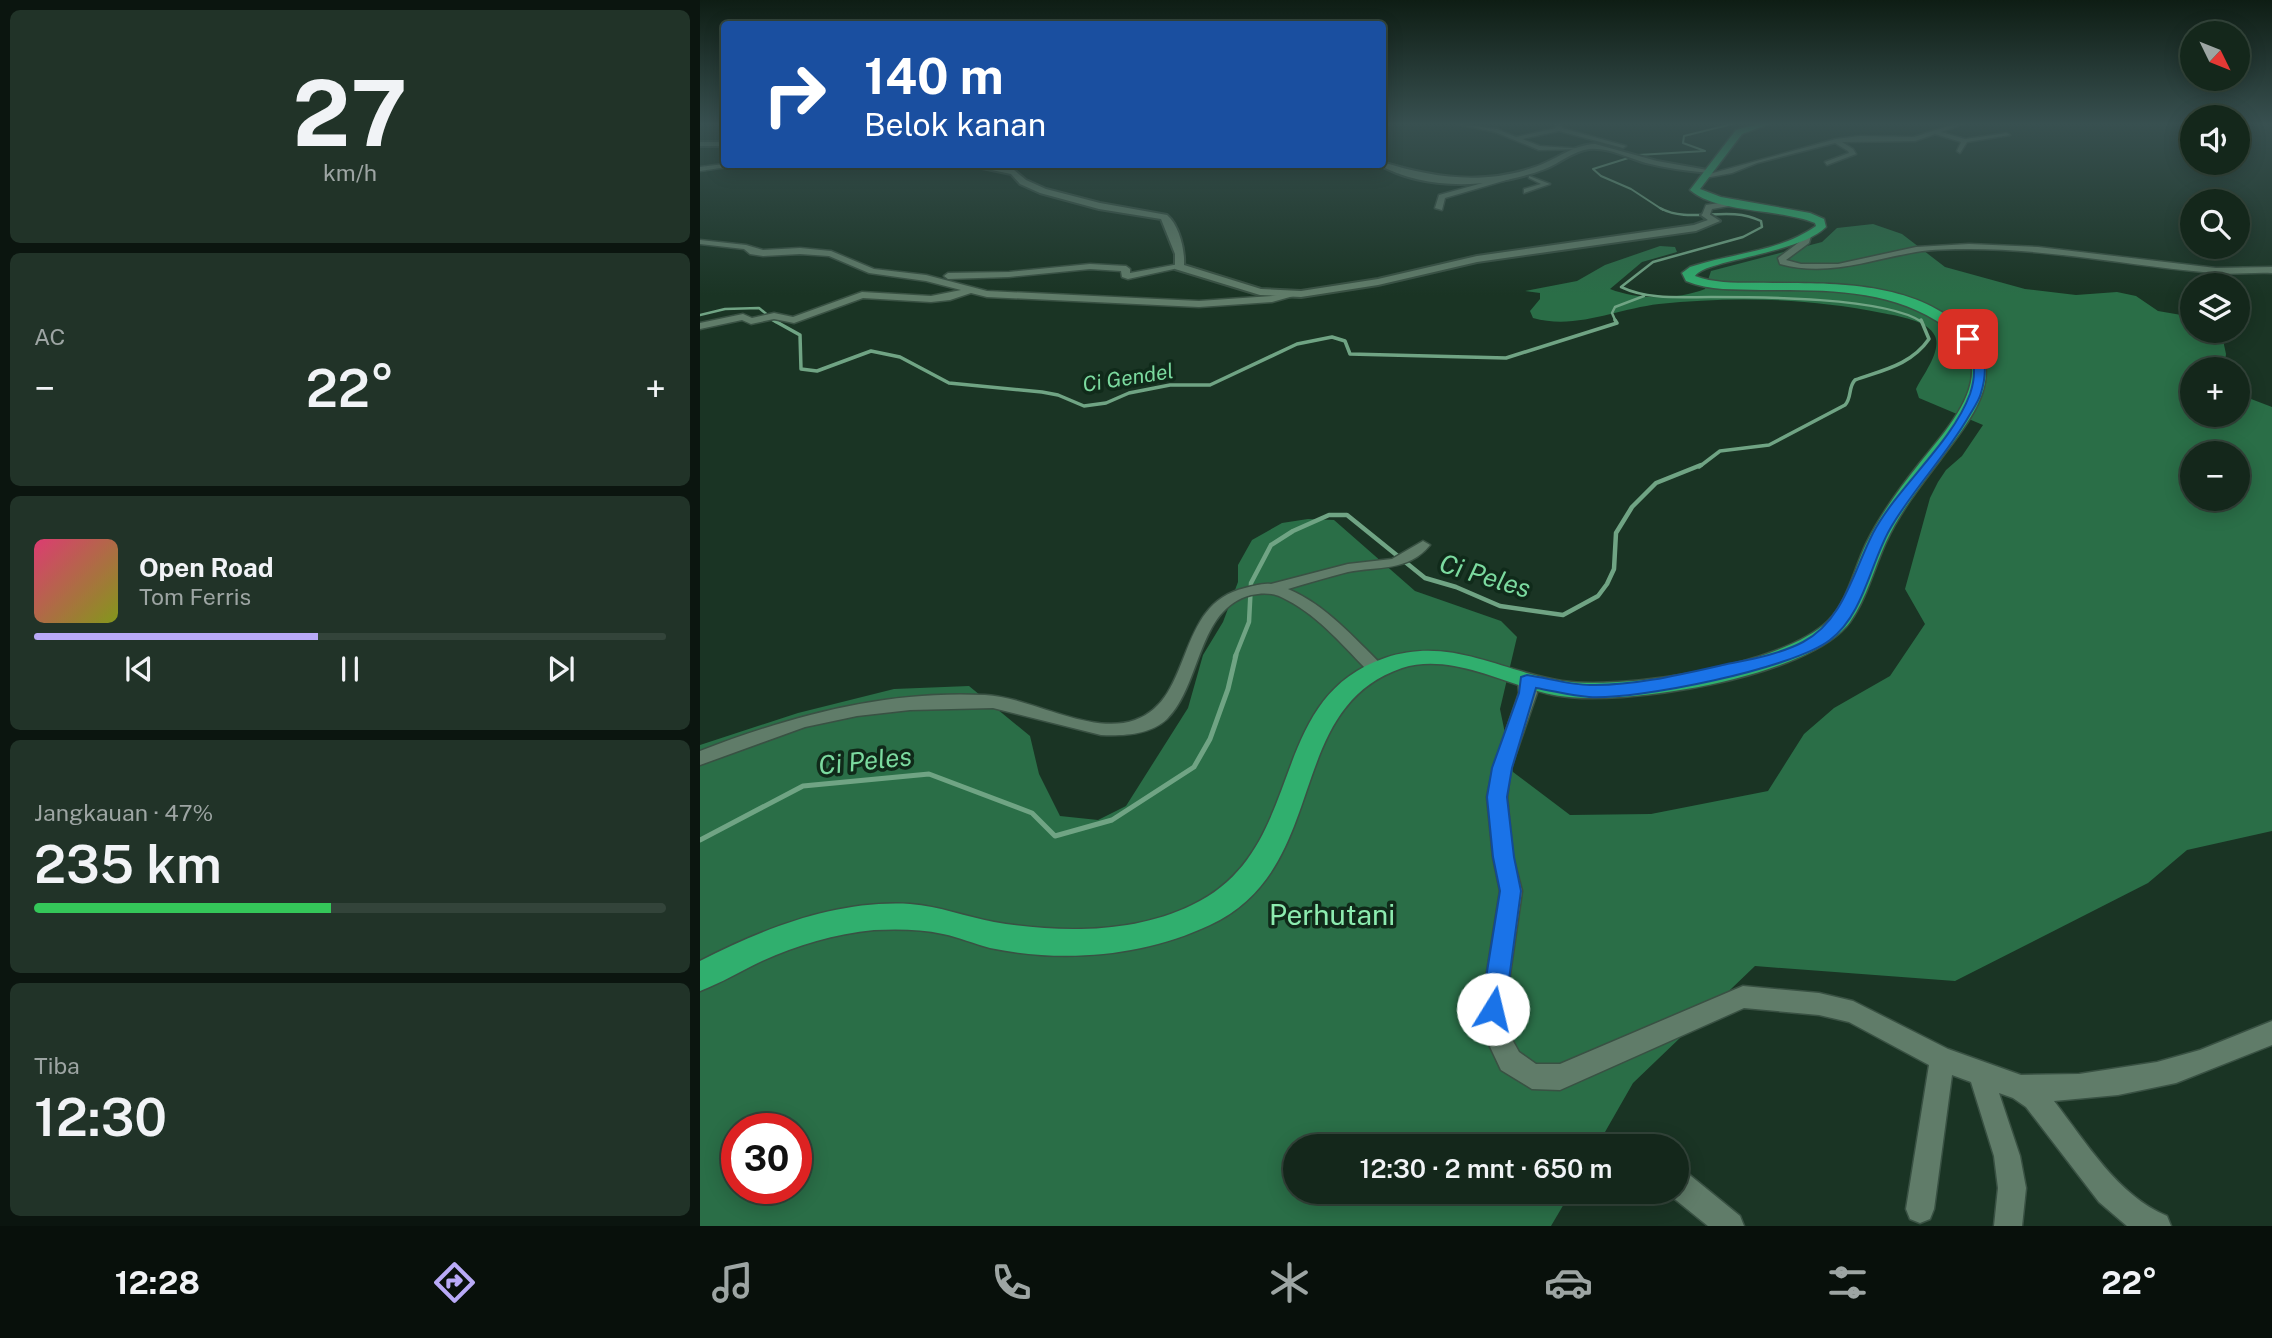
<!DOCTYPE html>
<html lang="id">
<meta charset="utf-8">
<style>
:root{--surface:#14271b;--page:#213328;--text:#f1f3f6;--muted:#9da5a3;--line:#33443a;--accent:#b9aaf7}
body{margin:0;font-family:"Public Sans",sans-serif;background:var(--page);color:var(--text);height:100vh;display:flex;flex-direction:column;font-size:26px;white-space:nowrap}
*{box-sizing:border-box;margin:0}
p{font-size:23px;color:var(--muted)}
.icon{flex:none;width:38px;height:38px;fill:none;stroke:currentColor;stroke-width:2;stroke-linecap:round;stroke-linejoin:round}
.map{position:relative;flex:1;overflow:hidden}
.details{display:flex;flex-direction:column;gap:10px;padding:10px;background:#0b150f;width:700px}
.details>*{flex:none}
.hud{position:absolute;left:21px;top:21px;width:665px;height:147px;border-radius:7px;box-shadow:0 4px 18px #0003,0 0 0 2px var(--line);background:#1a4fa0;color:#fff;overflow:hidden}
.needle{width:46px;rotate:133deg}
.buttons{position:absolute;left:1480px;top:21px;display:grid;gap:14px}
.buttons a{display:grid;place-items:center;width:70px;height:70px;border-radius:50%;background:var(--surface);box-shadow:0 4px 18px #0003,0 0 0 2px var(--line);font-size:35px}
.speed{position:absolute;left:21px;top:1113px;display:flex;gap:14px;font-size:35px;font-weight:700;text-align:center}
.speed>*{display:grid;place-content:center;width:91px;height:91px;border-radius:50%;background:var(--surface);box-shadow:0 4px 18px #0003,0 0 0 2px var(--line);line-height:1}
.speed .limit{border:10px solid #d22;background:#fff;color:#111}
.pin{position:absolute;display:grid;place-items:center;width:60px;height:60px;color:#fff;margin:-30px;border-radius:14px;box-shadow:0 4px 10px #0006}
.me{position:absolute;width:77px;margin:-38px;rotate:9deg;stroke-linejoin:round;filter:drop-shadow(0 0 5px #0008)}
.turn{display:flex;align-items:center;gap:24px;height:147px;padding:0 28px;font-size:32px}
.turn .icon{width:91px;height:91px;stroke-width:2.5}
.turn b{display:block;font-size:49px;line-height:60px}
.big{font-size:52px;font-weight:600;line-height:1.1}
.details .tile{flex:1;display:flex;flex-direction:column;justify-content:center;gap:10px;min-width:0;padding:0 24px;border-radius:10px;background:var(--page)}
.details .dial{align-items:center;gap:0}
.dial b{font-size:91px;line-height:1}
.song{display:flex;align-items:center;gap:21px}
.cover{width:84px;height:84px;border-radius:10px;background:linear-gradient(135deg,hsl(340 70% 55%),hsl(70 70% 35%))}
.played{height:7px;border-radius:4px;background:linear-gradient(90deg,var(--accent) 45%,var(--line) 45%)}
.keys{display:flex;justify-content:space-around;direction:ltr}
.heat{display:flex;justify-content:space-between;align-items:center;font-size:38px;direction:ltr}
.charge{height:10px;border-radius:5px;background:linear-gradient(90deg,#34c759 47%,var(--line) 0)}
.trip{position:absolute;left:583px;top:1134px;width:406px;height:70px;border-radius:35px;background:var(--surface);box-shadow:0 4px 18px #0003,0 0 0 2px var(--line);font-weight:600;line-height:70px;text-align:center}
.tabs{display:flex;height:112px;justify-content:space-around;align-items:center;background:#08100b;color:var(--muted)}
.tabs .icon{width:49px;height:49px}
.tabs .active{color:var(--accent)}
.tabs b{font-size:32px;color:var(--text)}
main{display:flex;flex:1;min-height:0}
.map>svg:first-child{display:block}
.forest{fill:#2a6e47;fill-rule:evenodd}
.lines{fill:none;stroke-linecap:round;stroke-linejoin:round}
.stream-far4{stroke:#70a484;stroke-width:2}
.stream-far3{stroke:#70a484;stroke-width:2.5}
.stream-far2{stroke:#70a484;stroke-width:3.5}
.stream-far1{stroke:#70a484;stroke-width:4.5}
.stream{stroke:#70a484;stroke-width:5}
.minor-casing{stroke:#395143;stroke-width:3}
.tertiary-casing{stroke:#395143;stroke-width:4}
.trunk-casing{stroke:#395143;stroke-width:3}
.minor{fill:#607c69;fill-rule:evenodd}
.tertiary{fill:#607c69;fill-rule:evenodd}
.trunk{fill:#30af6e;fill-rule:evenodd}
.route{fill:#1a73e8;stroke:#114b97;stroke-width:2}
.labels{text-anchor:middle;stroke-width:7;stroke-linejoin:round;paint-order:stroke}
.far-water-label{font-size:21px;font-style:italic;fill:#7bda9f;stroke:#102a1a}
.water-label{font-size:26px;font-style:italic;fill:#7bda9f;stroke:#102a1a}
.near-park-label{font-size:28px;fill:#8decb0;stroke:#102a1a}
</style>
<main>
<section class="details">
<div class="tile dial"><b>27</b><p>km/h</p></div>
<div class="tile"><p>AC</p>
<div class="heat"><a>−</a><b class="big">22°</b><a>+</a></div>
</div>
<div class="tile">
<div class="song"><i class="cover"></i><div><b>Open Road</b><p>Tom Ferris</p></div></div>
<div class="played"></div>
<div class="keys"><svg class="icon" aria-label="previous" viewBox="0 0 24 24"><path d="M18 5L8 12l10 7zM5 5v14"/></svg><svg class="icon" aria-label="pause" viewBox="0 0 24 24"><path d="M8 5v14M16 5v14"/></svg><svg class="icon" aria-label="next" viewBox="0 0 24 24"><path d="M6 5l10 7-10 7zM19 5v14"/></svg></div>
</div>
<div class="tile"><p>Jangkauan · 47%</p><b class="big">235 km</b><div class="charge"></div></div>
<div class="tile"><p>Tiba</p><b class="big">12:30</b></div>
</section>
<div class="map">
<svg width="1572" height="1226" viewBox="0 0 1572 1226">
<rect width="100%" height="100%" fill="#1a3424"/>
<path class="forest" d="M1173 224 1202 234 1245 267 1325 289 1376 295 1417 292 1436 296 1458 311 1493 317V331H1513L1523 340 1526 354 1524 369H1493V415H1538V394L1572 407V831L1487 850 1448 883 1255 981 1055 966 933 1083 897 1146H595V1192H871L851 1226H0V745L98 713 194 689 269 686 330 736 339 774 360 816 398 820 426 806 488 708 503 655 523 622 538 582V565L552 540 582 523 608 519 634 520 715 591 801 621 817 637 800 709 813 772 870 815 951 814 1068 791 1104 734 1134 708 1190 676 1225 624 1205 589 1230 498 1238 482 1246 470 1262 456 1283 425 1219 398 1216 389C1222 376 1242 351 1235 336 1228 320 1197 316 1182 313 1109 298 1034 296 959 304 916 309 876 330 833 318L830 311 840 299V293L825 291 877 281 905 265 960 246 975 247 977 252 942 262 910 289C938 300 977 300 1005 289L1011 271 1122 242 1137 228ZM1493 453H1538V499H1493ZM37 1129H96V1188H37Z"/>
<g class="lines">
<path class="stream-far4" d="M963 210 931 189 901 176 893 169 938 155 1005 151 983 143 984 136 1032 124"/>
<g class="stream-far3">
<path d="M960 208C991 225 1026 204 1061 221L1062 227 1043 237 953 262 921 287C948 300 981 297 1011 297 1058 297 1185 297 1222 322"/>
<path d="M0 315 25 309 59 308 76 322"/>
<path d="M916 322 912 313 915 307 944 296"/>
</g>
<g class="stream-far2">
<path d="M73 320 100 335 101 369 117 371 171 351 200 357 249 383 342 392 358 395 384 406 406 403 429 393 470 385H510L597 344 632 337 645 341 650 354 806 358 917 323 915 320"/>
<path d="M999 467 1020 451 1069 445 1145 405C1152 398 1148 387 1155 380 1183 370 1211 365 1229 339L1221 320"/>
</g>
<path class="stream-far1" d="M535 657 549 622 551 583 571 545 593 531 629 515H647L725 578 756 587 800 606 863 615 898 596 907 584 914 569 916 533 932 507 956 483 1001 465"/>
<path class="stream" d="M0 840 103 786 229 774 332 813 355 836 412 820 494 767 510 739 528 689 536 655"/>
<g class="minor-casing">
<g id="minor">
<path d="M757 124 797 129 816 137 856 128 855 124H861L862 128 926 146 923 148 859 131 822 139 840 146 884 149 839 150 795 132Z"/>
<path d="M1255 124H1263L1241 132 1265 139 1307 133 1310 135 1267 142 1260 153 1257 151 1261 142 1235 134 1215 141 1142 142 1153 149 1156 154 1127 165 1125 162 1149 153 1148 151 1135 143 1057 163 1032 173 1005 178 1002 176 1136 139 1160 136 1214 137Z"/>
<path d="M24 164H47L0 171V167Z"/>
<path d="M808 176 810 179 745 198 742 210 735 208 739 195Z"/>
<path d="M829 176 850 184 824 193V189L841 184 829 178Z"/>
<path d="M1038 200 1041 204 1012 209 1009 217 1002 215 1006 205Z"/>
<path d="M1104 234 1111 236 1109 243 1086 260 1101 264H1138L1216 247 1269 244 1338 247 1516 268 1572 267V273C1552 272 1533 275 1513 273 1432 266 1351 249 1269 249 1252 249 1233 249 1216 252 1169 260 1128 277 1080 264L1078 258 1102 240Z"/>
<path d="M0 240 46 245 63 250 100 248 131 251 174 269 226 275 287 291 499 301 572 296 592 292 597 295 572 302 499 307 287 297 271 293 250 300 231 302 163 298 94 323 74 319 51 324 42 320 0 329V323L43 314 52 318 74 313 93 317 162 292 231 296 261 290 226 281 169 273 129 256 100 254 63 256 50 254 44 249 0 244Z"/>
<path d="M390 264 426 266 430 269V273L479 264 483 267 428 279 422 277 421 271 390 269 309 277 248 279 244 276 248 273 309 272Z"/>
<path d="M723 541 730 545C708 572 678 566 648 572 628 577 608 583 588 589 626 605 654 638 683 666L685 670 683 674H671C645 648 620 617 587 600 575 593 565 592 551 595 497 609 502 684 467 719 450 735 423 736 401 735L293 708 210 710 157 716 105 727 0 765V751C91 716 185 690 285 695 330 697 391 736 435 720 495 699 474 604 545 588 554 586 562 583 571 584L648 564 692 559Z"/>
<path d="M827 675 833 677 837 693 811 768 807 797 813 857 822 891 805 1009 809 1034 819 1052 836 1064H860L1043 986 1119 993 1153 1001 1248 1049 1321 1075 1379 1074 1457 1062 1500 1050 1572 1021V1045L1476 1083 1418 1095 1354 1101C1386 1142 1418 1196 1467 1216L1471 1226H1427L1399 1202 1326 1107 1313 1098 1299 1093 1320 1156 1326 1188 1322 1226H1294L1298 1188 1294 1156 1271 1082 1252 1075 1234 1209 1230 1219 1220 1223 1210 1219 1206 1209 1229 1065 1149 1022 1119 1015 1044 1008 860 1090 832 1089 801 1070 785 1036 781 1009 800 891 793 857 787 797 793 768 819 693 818 681 821 677Z"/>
<path d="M976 1169 986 1172 1040 1216 1044 1226H1008L966 1192H976Z"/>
</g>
</g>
<g class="tertiary-casing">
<g id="tertiary">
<rect x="0" y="142" width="24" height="4"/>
<path d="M895 144 957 161 1013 171 1009 173C988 171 966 168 946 163 928 158 908 147 889 149 873 151 860 163 845 169 796 188 725 192 678 164H682V162C734 178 783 185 835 167 856 160 872 145 895 144Z"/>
<path d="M263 164 314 170 326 180 346 189 400 203 467 215C479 225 485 250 484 265L561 289 601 291 678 279 777 256 994 225 1008 220 1001 215 1006 212 1020 221 996 231 777 262 678 285 601 297 560 295 475 269V254L461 219 399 209 340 193 320 184 311 174Z"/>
</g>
</g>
<g class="trunk-casing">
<path id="trunk" d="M1058 124H1069L1042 134 1000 189 1021 197 1110 213 1124 219 1126 227C1099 254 1004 260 995 276 1019 285 1047 282 1073 283 1137 283 1218 282 1267 332 1311 375 1268 422 1240 460 1220 486 1200 512 1186 542 1174 568 1167 598 1150 622 1109 678 920 708 854 695 806 685 751 652 702 668 582 709 632 868 510 925 442 957 363 963 290 948 274 944 259 937 243 934 221 929 197 929 174 930 135 934 97 945 62 961 41 971 21 983 0 991V961C64 928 137 900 210 904 240 906 266 917 294 922 358 933 433 934 492 905 609 850 563 699 685 658 750 636 799 671 862 681 924 690 1082 666 1128 621 1148 601 1154 569 1166 544 1180 515 1199 489 1219 464 1250 425 1305 369 1246 327 1191 288 1125 290 1061 290 1035 289 1010 291 986 281L982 273 990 267C1032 253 1079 252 1116 226L1115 223C1079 208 1018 214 990 190L1036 130Z"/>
</g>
<use href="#minor" class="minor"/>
<use href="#tertiary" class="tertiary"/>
<use href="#trunk" class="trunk"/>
</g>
<linearGradient id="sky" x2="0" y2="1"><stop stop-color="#0e1d14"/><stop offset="0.42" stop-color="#385050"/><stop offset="1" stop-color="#385050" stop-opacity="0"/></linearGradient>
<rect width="1572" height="295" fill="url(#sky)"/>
<path class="route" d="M1268 336C1288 345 1287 374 1281 393 1279 401 1273 409 1269 416 1246 456 1213 489 1190 529 1170 564 1164 614 1130 640 1092 669 937 700 889 697 872 696 854 691 836 688L812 768 807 797 814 857 821 891 805 1009 801 1018 793 1021 784 1018 781 1009 800 891 793 857 787 797 792 768 819 693 821 677 827 675C848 678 870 685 890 685 935 686 983 674 1027 664 1052 659 1080 654 1103 642 1144 620 1153 572 1173 533 1198 486 1252 443 1270 394 1277 373 1275 356 1263 339Z"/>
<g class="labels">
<g class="far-water-label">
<text transform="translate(428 378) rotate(-9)" y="7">Ci Gendel</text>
</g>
<g class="water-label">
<text transform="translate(785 576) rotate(17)" y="9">Ci Peles</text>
<text transform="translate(165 761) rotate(-6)" y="9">Ci Peles</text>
</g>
<g class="near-park-label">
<text x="632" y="925">Perhutani</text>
</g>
</g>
</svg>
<div class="buttons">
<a><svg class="needle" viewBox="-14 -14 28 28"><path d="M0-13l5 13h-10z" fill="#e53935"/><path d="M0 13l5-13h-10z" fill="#9da5a3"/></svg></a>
<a><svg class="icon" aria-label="sound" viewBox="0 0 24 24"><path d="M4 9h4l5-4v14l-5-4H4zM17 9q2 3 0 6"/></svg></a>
<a><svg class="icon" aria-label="search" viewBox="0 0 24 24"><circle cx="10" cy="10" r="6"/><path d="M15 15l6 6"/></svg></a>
<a><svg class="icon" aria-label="layers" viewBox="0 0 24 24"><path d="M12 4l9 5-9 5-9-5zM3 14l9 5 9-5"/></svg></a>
<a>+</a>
<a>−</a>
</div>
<div class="speed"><div class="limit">30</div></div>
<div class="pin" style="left:1268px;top:339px;background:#d93025"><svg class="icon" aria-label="arrive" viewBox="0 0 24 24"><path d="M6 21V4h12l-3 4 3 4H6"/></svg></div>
<svg class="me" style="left:793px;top:1009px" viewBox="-20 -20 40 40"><circle r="19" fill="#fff"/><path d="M0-13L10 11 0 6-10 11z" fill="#1a73e8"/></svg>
<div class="trip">12:30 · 2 mnt · 650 m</div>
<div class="hud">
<div class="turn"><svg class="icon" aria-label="right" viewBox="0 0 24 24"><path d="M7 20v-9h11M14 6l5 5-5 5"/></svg><div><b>140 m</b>Belok kanan</div></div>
</div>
</div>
</main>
<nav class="tabs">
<b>12:28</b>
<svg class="icon active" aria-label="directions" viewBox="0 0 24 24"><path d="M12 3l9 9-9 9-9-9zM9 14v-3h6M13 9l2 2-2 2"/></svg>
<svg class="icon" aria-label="music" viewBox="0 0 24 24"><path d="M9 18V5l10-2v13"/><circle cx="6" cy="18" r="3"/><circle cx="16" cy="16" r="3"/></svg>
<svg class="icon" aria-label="phone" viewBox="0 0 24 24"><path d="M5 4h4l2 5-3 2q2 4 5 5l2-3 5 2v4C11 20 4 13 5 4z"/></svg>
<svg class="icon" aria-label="climate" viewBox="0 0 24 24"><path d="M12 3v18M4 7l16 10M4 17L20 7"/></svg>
<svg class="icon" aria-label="car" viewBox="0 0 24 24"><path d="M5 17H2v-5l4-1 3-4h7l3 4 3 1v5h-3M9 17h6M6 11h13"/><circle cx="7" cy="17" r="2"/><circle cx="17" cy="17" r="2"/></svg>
<svg class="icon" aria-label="filters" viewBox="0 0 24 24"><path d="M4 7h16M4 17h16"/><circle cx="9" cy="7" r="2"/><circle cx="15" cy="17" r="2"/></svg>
<b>22°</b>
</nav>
